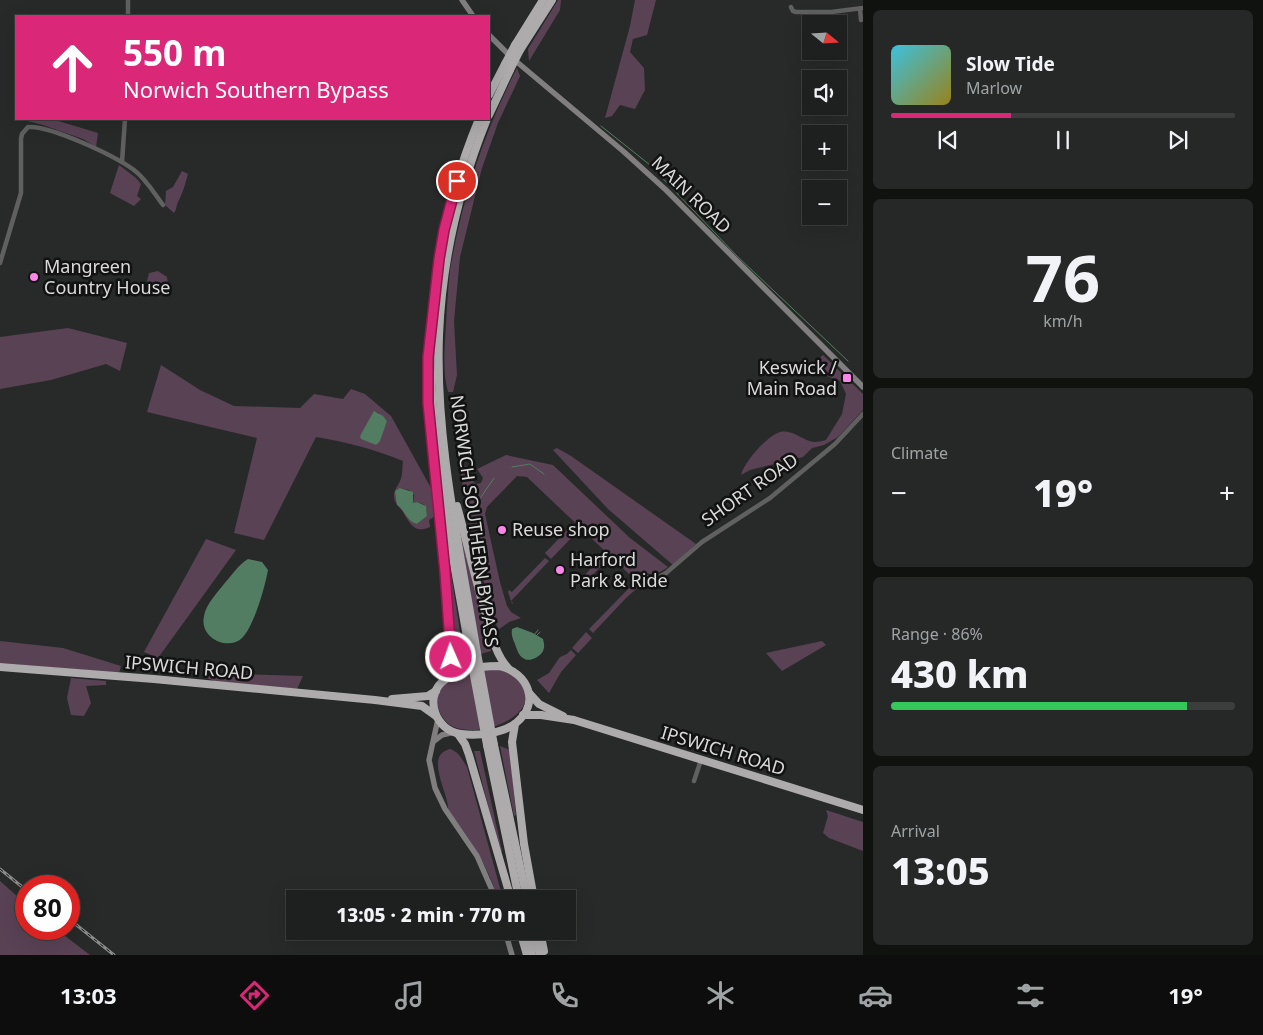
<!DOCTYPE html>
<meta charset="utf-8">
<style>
:root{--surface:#1d201e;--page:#252827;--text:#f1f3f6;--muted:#a0a3a4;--line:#3b3e3c;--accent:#db2777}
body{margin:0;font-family:"Noto Sans",sans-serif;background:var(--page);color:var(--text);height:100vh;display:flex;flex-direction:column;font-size:19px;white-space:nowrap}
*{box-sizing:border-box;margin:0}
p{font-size:16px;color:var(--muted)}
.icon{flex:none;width:28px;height:28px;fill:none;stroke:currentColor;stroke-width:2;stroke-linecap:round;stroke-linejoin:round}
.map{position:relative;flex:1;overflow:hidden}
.details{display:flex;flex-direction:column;gap:10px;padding:10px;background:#101210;width:400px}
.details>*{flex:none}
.hud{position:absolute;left:15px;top:15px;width:475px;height:105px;border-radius:0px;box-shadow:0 5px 20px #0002,0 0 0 1px var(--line);background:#db2777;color:#fff;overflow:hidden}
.needle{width:32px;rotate:108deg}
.controls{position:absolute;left:802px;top:15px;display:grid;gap:10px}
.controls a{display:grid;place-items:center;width:45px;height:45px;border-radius:0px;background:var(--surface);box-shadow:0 5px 20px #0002,0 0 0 1px var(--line);font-size:25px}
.speed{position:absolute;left:15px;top:875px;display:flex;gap:10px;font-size:25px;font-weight:700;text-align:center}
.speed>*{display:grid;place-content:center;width:65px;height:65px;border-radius:50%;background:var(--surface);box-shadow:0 5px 20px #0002,0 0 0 1px var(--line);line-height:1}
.speed .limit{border:8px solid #d22;background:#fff;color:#111}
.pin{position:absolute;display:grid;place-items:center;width:42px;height:42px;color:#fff;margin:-21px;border:2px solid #fff;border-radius:50%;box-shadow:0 1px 5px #0007}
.me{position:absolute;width:55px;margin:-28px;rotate:358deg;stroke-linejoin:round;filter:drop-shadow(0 0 4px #0008)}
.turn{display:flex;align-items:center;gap:18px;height:105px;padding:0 25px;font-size:22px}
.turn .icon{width:65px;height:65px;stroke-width:2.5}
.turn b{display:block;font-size:35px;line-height:42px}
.big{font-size:38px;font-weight:800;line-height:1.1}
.details .widget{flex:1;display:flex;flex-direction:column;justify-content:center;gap:8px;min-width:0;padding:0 18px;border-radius:8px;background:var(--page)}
.details .dial{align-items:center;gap:0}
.dial b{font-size:65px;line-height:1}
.song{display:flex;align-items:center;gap:15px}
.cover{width:60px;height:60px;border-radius:8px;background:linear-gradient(135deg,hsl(190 70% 55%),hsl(50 70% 35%))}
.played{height:5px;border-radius:2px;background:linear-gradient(90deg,var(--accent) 35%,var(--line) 35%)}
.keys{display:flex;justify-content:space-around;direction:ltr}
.heat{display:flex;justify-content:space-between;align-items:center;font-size:28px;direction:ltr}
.charge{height:8px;border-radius:4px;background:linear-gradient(90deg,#34c759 86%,var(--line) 0)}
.trip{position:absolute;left:286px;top:890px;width:290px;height:50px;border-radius:0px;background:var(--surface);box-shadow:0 5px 20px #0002,0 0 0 1px var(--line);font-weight:800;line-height:50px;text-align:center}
.dock{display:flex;height:80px;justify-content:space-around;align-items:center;background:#0c0d0c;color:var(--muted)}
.dock .icon{width:35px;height:35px}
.dock .on{color:var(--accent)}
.dock b{font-size:22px;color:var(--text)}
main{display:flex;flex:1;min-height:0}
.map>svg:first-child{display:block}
.green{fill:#5a4255;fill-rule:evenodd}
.water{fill:#537d62}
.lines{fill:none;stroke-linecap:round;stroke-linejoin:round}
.stream{stroke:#537d62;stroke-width:1}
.street{stroke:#616060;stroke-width:4.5}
.secondary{stroke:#807e7f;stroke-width:5.5}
.highway{stroke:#aeabad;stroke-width:8}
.rail-casing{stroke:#8b8d8c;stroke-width:3}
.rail{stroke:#111211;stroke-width:1;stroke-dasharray:4;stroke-linecap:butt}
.highway-bridge{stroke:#aeabad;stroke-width:8}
.route-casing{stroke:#8e194d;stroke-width:12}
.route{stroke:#db2777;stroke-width:9}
.poi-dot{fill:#fa87e8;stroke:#111211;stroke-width:2}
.labels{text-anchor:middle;stroke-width:5;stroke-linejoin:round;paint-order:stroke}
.street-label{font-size:18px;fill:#d9dad9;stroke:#111211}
.poi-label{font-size:18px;fill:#d9dad9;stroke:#111211;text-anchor:start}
</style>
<main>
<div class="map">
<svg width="863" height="955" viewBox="0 0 863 955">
<rect width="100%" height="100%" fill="#272a28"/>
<g class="green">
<path d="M558 0H561L560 10 529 61 528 49Z"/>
<path d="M635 0H656L647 35 633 39 630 52 644 68 645 90 635 109 620 105 612 116 605 118 630 26Z"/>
<path d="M517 68 520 76 498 123 482 168 460 257 454 321 457 375 453 392H448C442 371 445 346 446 324 447 306 448 288 450 270 462 199 484 132 517 68Z"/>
<path d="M20 119H52L98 133 96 147 83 139 43 125Z"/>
<path d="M119 165 136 178 141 184 137 196 141 199 134 206 110 193Z"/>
<path d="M182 171 188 174C185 184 183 193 178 202 176 206 177 209 174 213L165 205 166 191 173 187Z"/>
<path d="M158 271 167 277 168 287 159 293 146 285 149 273Z"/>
<path d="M68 328 127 343 120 371 106 364 51 380 0 389V337Z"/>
<path d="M823 355 863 394V410L838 437 824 445 812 448 803 457 750 470 741 475C744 462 767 436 780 432 793 429 803 441 814 442 818 442 822 441 826 440L842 414 846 394 840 381 816 372 815 362Z"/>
<path d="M161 365 200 390 234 406 300 408 314 394 343 399 351 389 365 394 391 416 431 488 435 516 429 520 430 527C415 534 410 524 403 512 399 506 394 504 394 495 394 490 398 486 400 481 403 475 402 467 403 461 374 449 347 442 316 437L264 540 234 533 257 438 147 412ZM377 412 387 421 376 445 360 436ZM400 488 409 490 414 495 413 504 416 502C426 504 426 505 427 516L417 524C402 517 402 503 400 488Z"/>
<path d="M557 448 571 456 696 544 673 565 608 509 553 450Z"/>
<path d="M506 455 553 465 630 538 668 567C657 575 651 576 638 571L629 574 527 477 517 476 487 507 485 514 500 582 507 606 511 612 521 618 509 622 498 630C482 577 466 521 460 465L466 466 471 471 472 480 476 484 481 483 483 478 477 469Z"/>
<path d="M441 510 464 657 455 658 454 648Z"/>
<path d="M571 526 579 535 576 533 551 559 545 553Z"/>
<path d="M460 532 491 651 481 654 459 533Z"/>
<path d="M206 539 236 550 158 658 144 652Z"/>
<path d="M600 555 609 563 606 561 581 587 577 583 598 561Z"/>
<path d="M545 558 549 561 511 601 513 603 512 604 508 592 509 590 512 592Z"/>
<path d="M641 578 644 582 626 598 593 633 589 629 636 581Z"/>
<path d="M586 632 592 638 578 653 572 648Z"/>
<path d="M0 641 63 648 121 666 119 673 0 663Z"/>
<path d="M822 641 826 645 782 671 766 653Z"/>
<path d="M571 650 576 655 561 672 549 693 537 680 549 673 560 657 567 654Z"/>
<path d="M501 669C506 672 514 674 518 678 549 714 481 739 454 727 446 724 440 715 438 707 431 673 479 670 501 669Z"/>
<path d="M208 673 303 676 297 689 217 682 207 678Z"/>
<path d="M71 678 106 681V685L86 686 91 703 84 716 71 715 67 698Z"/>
<path d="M500 746 510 750 516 815 514 816Z"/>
<path d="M450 749C459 752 462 759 467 767L503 899H498C488 865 469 838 448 810 450 795 423 755 450 749Z"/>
<path d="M474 751H480L502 851 500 852Z"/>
<path d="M826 810 863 822V851L829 838 823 833 828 816Z"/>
<path d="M0 881 26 904V929H56L90 955H0Z"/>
</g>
<g class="water">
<path d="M374 411 383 416 387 421 380 441 376 445 361 439 360 436Z"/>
<path d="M400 488 413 492V503L417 502 426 506 427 516 417 524C407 522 405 510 397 505L395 491Z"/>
<path d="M248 559 262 562 268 570C265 587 254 626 242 638 229 651 199 639 204 616 206 604 217 593 224 584 231 576 239 564 248 559Z"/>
<path d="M517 627 533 633 543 639C544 643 545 647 543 651 540 657 529 663 523 658 518 655 517 649 515 644 513 639 511 635 512 629Z"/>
</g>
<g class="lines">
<g class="stream">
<path d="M601 126 650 165 737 256 848 361"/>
<path d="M512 467 530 464 544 474"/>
<path d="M476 511 479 500 494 478"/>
<path d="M535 634 538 630"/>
<path d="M537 635 540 632"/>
</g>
<g class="street">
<path d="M128 0V16"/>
<path d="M791 7 793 11 796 12H831L863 8"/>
<path d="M860 9 861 20"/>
<path d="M122 162 125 119"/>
<path d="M0 263 21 193V139L22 134 28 127C50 125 115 156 134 170 146 179 154 193 163 205"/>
<path d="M642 576 651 578H657L666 573 702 542 770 498 835 444 863 414"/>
<path d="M644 585 647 577"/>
<path d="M694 781 701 760"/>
</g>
<g class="secondary">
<path d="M462 0 473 16"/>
<path d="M489 35 511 57 623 151 666 190 863 387"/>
<path d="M438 719 429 760 435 788 445 809 477 856 496 899"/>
<path d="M434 741 442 735 454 732"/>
<path d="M505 931 512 955"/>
</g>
<g class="highway">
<path d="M515 45 543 0"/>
<path d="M520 50 552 0"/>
<path d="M489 95 505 64"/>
<path d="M489 115 510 70"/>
<path d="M432 448 445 572 451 650 449 666 443 681"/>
<path d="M457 506C467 542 475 579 486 615 491 633 495 654 508 668"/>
<path d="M477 653C460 549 435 441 439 335 442 261 459 188 487 119"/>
<path d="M470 654C454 561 434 467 431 373 428 286 446 199 479 119"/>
<path d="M500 666C528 673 541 703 516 723 502 734 477 736 461 734 436 731 424 699 442 682 457 668 481 666 500 666Z"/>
<path d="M0 667 154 679 375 700 422 706 436 716"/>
<path d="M529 693 539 704 563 716"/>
<path d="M392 699 428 696 436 691"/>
<path d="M523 715H541L574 720 863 810"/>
<path d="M515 724 512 742 524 844 534 899"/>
<path d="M458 734 465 744 469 755 511 899"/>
<path d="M487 745 519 899"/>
<path d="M494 745 527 899"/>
<path d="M520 931 527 955"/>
<path d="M527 931 532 955"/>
<path d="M534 931 540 955"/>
<path d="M540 931 544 951"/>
</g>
<g class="rail-casing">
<g id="rail">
<path d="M0 869 26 890"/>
<path d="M69 919 114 955"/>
</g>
</g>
<use href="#rail" class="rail"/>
<g class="highway-bridge">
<path d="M505 64 515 45"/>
<path d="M510 70 520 50"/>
<path d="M477 653 494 745"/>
<path d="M470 654 487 745"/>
</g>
</g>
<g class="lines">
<g class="route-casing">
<path id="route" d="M451 657 445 572 428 403V357L439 259 444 230 457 181"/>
</g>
<use href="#route" class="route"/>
</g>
<g class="poi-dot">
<circle cx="34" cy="277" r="5"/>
<rect x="842" y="373" width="10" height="10" rx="2.5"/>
<circle cx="502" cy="530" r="5"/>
<circle cx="560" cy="570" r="5"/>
</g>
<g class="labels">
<g class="street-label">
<text transform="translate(691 195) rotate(44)" y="6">MAIN ROAD</text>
<text transform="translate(750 490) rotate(-35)" y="6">SHORT ROAD</text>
<text transform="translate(474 521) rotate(82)" y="6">NORWICH SOUTHERN BYPASS</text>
<text transform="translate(189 668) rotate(5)" y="6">IPSWICH ROAD</text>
<text transform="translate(723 751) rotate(17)" y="6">IPSWICH ROAD</text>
</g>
<g class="poi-label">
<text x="44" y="273">Mangreen<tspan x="44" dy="21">Country House</tspan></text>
<text x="837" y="374" text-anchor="end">Keswick /<tspan x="837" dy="21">Main Road</tspan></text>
<text x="512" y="536">Reuse shop</text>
<text x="570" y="566">Harford<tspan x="570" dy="21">Park &amp; Ride</tspan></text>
</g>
</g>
</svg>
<div class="controls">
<a><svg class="needle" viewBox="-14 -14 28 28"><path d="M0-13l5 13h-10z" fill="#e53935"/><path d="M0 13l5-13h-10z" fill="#a0a3a4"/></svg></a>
<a><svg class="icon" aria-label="sound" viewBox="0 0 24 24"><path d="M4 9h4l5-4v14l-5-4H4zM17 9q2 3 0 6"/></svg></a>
<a>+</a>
<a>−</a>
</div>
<div class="speed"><div class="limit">80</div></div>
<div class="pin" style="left:457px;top:181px;background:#d93025"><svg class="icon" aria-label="arrive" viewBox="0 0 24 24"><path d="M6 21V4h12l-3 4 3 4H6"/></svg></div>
<svg class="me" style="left:451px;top:657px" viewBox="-20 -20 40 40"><circle r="17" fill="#db2777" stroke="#fff" stroke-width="3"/><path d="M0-11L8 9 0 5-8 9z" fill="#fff"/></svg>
<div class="trip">13:05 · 2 min · 770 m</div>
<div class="hud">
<div class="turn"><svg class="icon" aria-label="ahead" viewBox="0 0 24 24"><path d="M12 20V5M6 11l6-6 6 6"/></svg><div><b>550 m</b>Norwich Southern Bypass</div></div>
</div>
</div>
<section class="details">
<div class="widget">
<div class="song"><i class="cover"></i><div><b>Slow Tide</b><p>Marlow</p></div></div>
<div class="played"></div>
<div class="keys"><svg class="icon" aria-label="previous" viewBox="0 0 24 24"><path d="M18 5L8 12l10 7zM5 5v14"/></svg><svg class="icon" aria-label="pause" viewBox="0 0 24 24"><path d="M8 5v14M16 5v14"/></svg><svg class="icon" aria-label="next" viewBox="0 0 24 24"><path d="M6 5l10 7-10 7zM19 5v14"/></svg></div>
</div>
<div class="widget dial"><b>76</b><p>km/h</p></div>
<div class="widget"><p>Climate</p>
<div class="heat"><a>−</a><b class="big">19°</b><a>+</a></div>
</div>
<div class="widget"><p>Range · 86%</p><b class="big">430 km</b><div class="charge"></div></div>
<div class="widget"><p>Arrival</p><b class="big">13:05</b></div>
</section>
</main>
<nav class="dock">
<b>13:03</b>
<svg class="icon on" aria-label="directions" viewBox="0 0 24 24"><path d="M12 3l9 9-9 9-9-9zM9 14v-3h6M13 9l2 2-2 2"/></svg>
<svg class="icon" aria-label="music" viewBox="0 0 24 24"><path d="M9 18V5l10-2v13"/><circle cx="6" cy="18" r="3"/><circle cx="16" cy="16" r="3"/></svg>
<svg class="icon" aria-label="phone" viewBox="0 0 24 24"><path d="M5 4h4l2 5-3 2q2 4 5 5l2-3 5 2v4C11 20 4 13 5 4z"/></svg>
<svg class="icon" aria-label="climate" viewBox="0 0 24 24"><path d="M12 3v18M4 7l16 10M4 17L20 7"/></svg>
<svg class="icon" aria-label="car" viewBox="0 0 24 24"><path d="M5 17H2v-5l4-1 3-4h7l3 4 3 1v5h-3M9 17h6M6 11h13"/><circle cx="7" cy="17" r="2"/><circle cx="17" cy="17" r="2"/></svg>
<svg class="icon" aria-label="filters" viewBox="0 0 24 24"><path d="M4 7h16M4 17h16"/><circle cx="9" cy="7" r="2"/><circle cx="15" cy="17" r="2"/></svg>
<b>19°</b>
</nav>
